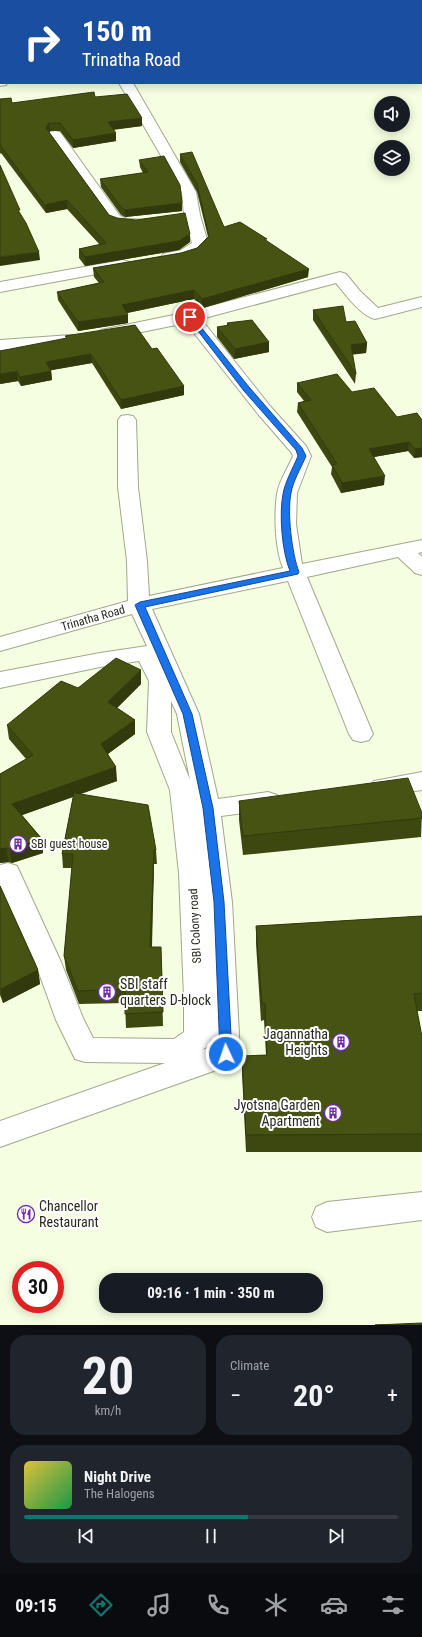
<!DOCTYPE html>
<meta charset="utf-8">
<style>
:root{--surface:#171b24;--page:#20242c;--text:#f1f3f6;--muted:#9ea1a6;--line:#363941;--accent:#0f766e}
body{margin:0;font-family:"Roboto Condensed",sans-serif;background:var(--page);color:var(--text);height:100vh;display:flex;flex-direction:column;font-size:15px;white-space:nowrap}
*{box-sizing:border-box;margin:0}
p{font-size:13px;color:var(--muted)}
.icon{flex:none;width:22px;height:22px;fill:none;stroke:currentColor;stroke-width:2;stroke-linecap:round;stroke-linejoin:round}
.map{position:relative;height:1325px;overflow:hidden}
.drawer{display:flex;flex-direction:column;gap:10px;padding:10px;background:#0d0f14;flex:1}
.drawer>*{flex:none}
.top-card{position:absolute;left:0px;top:0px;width:422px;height:84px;box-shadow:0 2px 10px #0003;background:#1a4fa0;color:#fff;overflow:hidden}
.tools{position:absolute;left:374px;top:96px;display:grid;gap:8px}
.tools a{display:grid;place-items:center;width:36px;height:36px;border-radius:50%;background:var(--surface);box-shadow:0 2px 10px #0003;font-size:20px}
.speed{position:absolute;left:12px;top:1261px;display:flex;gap:8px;font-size:20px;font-weight:700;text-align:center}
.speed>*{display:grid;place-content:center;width:52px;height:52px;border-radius:50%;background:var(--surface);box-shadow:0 2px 10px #0003;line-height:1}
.speed .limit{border:6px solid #d22;background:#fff;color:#111}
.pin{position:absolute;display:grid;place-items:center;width:34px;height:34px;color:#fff;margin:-17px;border:2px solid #fff;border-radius:50%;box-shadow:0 1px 4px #0007}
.me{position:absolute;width:44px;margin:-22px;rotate:357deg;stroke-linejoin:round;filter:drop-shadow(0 0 3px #0008)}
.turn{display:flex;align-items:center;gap:14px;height:84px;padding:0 16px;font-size:18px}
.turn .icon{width:52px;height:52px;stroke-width:2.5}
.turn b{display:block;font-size:28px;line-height:34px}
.big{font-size:30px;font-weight:700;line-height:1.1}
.drawer .widget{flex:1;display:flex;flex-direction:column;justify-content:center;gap:6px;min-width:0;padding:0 14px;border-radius:16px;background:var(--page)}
.drawer .dial{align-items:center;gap:0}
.dial b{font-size:52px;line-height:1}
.song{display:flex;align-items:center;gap:12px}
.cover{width:48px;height:48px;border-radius:6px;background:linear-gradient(135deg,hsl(50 70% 55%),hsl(140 70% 35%))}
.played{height:4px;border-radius:2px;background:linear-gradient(90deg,var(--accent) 60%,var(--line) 60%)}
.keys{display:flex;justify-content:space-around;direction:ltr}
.heat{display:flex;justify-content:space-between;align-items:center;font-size:22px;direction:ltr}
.drawer .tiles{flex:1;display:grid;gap:10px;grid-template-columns:1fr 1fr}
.widget:last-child{grid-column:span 2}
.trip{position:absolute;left:99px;top:1273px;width:224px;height:40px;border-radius:16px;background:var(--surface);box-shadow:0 2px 10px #0003;font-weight:700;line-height:40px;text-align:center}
.menu{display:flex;height:64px;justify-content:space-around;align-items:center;background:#090b0e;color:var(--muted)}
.menu .icon{width:28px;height:28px}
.menu .active{color:var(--accent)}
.menu b{font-size:18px;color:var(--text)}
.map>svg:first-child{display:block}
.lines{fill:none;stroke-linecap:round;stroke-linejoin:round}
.minor-casing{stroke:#a0a88c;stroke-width:2}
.minor{fill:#fff;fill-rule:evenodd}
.wall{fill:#3d4710}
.shaded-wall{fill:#323a0d}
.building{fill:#475313;stroke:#323a0d}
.route{fill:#1a73e8;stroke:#114b97}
.labels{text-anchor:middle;stroke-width:4;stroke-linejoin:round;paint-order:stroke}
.street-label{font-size:12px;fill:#272a1f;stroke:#fff}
.poi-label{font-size:12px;fill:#272a1f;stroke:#fff;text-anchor:start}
.near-poi-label{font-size:14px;fill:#272a1f;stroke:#fff;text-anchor:start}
</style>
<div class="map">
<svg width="422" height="1325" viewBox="0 0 422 1325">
<rect width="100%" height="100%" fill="#f5fee0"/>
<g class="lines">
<g class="minor-casing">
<g id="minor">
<path d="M0 78 1 83H7L6 85 0 86Z"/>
<path d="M119 83H133L196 192 200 215 208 243C199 256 180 264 163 260L161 257 163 254 181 250 192 243 184 215 182 192Z"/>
<path d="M55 131 60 132 120 216 127 219 146 220 149 223 146 226 127 228 110 222 48 135 50 132Z"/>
<path d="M123 260 129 262 131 265 129 268 0 292V282Z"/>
<path d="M340 272 346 274 360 291 378 308 422 297V307L375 319C361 316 345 294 336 283L201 319 270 406 306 446 311 456 297 493 296 524 302 564 422 540V552L418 553 422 557V575L415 573 398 557 307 577 373 734 369 740 361 742 353 740 349 734 288 581 152 609 199 714 218 799 268 792 277 795 280 801 277 807 268 810 221 816 232 902 240 1054 236 1063 0 1147V1121L165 1063 85 1062 75 1059 56 1020 35 962 0 885V865L8 863 17 866 61 962 83 1018 93 1038 174 1039 184 1032V997L179 873 170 790 147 732 149 681 139 661 100 667 0 688V672L100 653 147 646 132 614 0 651V637L128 601 127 561 118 487V420L121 416 127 415 133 416 136 420 138 487 147 561 149 596 283 568C275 549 274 514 277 494 279 481 288 468 293 456L291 452 258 414 186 323 107 339 101 338 99 334 101 330 188 312ZM171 701 177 714 190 780 171 732ZM211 1039 212 1047 202 1050 208 1046Z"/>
<path d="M71 335 77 336 80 340 77 344 0 350V340Z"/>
<path d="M422 772V790L382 796 374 793 370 787 374 781Z"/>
<path d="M422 1192V1220L327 1232 316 1227 312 1217 316 1207 327 1202Z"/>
</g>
</g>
<use href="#minor" class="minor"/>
</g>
<g class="wall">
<path d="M95 97 142 126 113 130 116 141 73 148 60 131H50L49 132 109 215 117 218 190 234V242L179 250 85 266 79 258V249L100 245 67 209 46 213 1 153 0 154V99L12 103Z"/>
<path d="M180 154 224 227 266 241 308 277 203 308 194 299 127 313 128 315V323L78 331 58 300 57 292 99 283 94 277 93 268 181 253 197 248 208 237 197 192 180 162Z"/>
<path d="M139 160 182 211 125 217 121 215 101 187 100 179 143 173 140 167Z"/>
<path d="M313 310 346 322 367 343 366 353 352 354 356 374 355 384 313 320Z"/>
<path d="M227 323 269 342V352L234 359 217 337V327L227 326Z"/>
<path d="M65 336 152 349 184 386V395L121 409 92 363 51 370 52 380 21 386 18 381 0 384 66 338Z"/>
<path d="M297 383 352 392 397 417 422 420V457L414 458 408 451 374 457 384 485 341 493 331 474 332 467 297 412 298 403 304 401 297 392Z"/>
<path d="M141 670V684L117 708 135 720V734L108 754 117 781 80 794 156 850 157 864H154L152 947H161L163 1026 126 1028 125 1003 79 1004 66 970 64 956 72 868H63L62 854 73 797 22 815 42 839 43 853 12 863 8 862 0 863V774L26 759 9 739 7 725 78 688Z"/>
<path d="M239 801 422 813 421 837 243 855 239 820Z"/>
<path d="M0 886 38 970 40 984 3 1003 0 995Z"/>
<path d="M422 916V1011H417L422 1037V1152H246L242 1074V1056L266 1055 264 1020 261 1021 256 944V926Z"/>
</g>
<g class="shaded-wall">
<path d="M142 118V126L108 130V122Z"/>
<path d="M49 123 50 131 47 136 46 128Z"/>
<path d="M116 133V141L73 148V140Z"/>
<path d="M67 200V209L46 213 45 205Z"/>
<path d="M182 203V211L125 217V210Z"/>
<path d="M190 234V242L179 250 85 266V257Z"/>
<path d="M39 252 40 260 0 266V257Z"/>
<path d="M309 269 308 277 203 308 202 299Z"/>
<path d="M194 290V299L122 314V305Z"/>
<path d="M128 315V323L78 331V322Z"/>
<path d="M269 342V352L234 359 235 349Z"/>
<path d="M367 343 366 353 350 355 351 345Z"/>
<path d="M91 354 92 363 47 371 46 362Z"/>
<path d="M17 371 18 381 0 384V374Z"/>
<path d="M51 371 52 380 21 386 20 377Z"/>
<path d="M184 386V395L121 409V400Z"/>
<path d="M409 442 408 451 368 458 369 449Z"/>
<path d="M422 448V457L414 458 415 449Z"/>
<path d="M385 476 384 485 341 493 342 483Z"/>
<path d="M141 670V684L109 716 108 702Z"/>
<path d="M135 720V734L102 758 101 744Z"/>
<path d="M116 767 117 781 14 818 12 804Z"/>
<path d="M42 839 43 853 12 863 10 849Z"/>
<path d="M6 848 8 862 0 863V849Z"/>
<path d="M154 850V864L151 961 150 947Z"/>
<path d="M38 970 40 984 3 1003 1 989Z"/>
</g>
<g class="building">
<path d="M94 92 95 97 127 94 142 118 108 122 116 133 73 140 60 123H49L46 128 109 215 117 218 136 220 185 213 190 234 179 241 85 257 79 249 106 243 67 200 45 205 0 145V99L11 98 12 103Z"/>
<path d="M192 152 224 227 240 222 267 239H264L309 269 202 299 194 290 122 305 128 315 78 322 57 292 104 282 93 268 181 253 197 248 209 236 197 184 180 154Z"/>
<path d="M164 156 180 185 182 203 125 210 121 207 100 179 148 172 139 160Z"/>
<path d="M0 165 20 210H18L26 223 39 252 0 257Z"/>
<path d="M343 306 346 322 355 321 367 343 351 345 356 374 313 310Z"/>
<path d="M252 320 269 342 235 349 217 327 229 325 227 323Z"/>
<path d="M135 325 152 349 157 348 184 386 121 400 91 354 46 362 51 371 20 377 17 371 0 374V351L67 338 65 336Z"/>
<path d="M337 374 352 392 374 388 397 417 417 413 422 420V448L415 449 409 442 369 449 385 476 342 483 332 465 337 464 298 403 311 400 297 383Z"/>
<path d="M116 658 141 670 108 702 135 720 101 744 116 767 12 804 42 839 10 849 6 848 0 849V774L33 755 7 725 61 681 78 688Z"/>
<path d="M408 778 422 813V818L243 836 239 801Z"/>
<path d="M74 793 148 805 156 850H154L150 947H161L163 1012 125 1014V989L78 991 64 956 73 854H62Z"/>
<path d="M0 886 38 970 1 989 0 987Z"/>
<path d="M422 916V993L414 994 422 1037V1134L246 1135 242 1056 267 1055 265 1003H262L256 926Z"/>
<path d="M422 1323V1325H375Z"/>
</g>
<path class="route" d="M190 315 192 316 249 387 302 448 306 456C301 468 293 481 291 493 287 513 292 554 299 572L298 574 145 607 192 714 213 808 224 902 232 1054 230 1058 226 1059 222 1058 220 1054 214 902 203 808 183 714 135 605 140 602 290 571C282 552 279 514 283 494 285 482 293 468 298 456L296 450 244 391 188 318V316Z"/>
<defs>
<g id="building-ring" transform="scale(0.9)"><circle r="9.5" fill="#fff" stroke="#6e2fa5" stroke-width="1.5"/><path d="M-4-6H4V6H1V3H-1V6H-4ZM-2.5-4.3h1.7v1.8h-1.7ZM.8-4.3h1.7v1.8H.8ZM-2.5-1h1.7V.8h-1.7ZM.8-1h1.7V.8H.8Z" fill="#6e2fa5"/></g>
<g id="restaurant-ring" transform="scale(0.9)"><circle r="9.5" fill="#fff" stroke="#6e2fa5" stroke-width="1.5"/><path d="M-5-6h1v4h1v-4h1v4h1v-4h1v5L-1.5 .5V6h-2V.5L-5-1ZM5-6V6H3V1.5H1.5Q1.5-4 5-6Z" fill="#6e2fa5"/></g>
</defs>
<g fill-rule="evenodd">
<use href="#building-ring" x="18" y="844"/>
<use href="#building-ring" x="107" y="992"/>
<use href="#building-ring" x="341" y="1042"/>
<use href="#building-ring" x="333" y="1113"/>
<use href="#restaurant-ring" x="26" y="1214"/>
</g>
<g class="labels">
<g class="street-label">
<text transform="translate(93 618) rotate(-16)" y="4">Trinatha Road</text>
<text transform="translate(195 926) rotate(-93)" y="4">SBI Colony road</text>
</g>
<g class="poi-label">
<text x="31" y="848">SBI guest house</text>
</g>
<g class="near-poi-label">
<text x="120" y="989">SBI staff<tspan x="120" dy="16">quarters D-block</tspan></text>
<text x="328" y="1039" text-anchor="end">Jagannatha<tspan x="328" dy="16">Heights</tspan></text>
<text x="320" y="1110" text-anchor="end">Jyotsna Garden<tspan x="320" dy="16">Apartment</tspan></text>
<text x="39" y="1211">Chancellor<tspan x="39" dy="16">Restaurant</tspan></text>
</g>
</g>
</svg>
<div class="tools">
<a><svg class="icon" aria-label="sound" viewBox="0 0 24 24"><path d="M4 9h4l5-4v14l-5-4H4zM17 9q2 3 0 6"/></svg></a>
<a><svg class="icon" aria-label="layers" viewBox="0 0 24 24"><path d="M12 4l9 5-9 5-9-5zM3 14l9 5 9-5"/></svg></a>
</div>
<div class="speed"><div class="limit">30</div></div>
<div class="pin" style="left:190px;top:317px;background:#d93025"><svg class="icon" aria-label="arrive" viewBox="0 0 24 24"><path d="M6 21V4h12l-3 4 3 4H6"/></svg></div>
<svg class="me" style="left:226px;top:1054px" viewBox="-20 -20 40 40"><circle r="17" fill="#1a73e8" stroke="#fff" stroke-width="3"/><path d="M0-11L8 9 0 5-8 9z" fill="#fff"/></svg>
<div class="trip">09:16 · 1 min · 350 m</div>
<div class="top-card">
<div class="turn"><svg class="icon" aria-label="right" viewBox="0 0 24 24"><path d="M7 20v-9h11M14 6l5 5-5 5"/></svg><div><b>150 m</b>Trinatha Road</div></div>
</div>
</div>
<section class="drawer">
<div class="tiles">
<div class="widget dial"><b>20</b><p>km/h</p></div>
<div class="widget"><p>Climate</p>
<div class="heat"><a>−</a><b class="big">20°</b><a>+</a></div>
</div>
<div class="widget">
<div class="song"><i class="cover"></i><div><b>Night Drive</b><p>The Halogens</p></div></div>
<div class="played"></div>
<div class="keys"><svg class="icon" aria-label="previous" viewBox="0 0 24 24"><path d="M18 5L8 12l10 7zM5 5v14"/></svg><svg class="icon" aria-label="pause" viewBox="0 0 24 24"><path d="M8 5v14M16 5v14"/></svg><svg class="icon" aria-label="next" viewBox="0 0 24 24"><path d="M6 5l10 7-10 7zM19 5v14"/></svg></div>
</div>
</div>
</section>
<nav class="menu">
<b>09:15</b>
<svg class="icon active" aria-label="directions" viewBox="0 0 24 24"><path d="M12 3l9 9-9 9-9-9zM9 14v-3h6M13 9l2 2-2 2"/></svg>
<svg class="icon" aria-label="music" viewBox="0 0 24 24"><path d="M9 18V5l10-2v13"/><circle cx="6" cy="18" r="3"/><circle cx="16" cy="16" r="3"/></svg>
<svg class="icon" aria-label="phone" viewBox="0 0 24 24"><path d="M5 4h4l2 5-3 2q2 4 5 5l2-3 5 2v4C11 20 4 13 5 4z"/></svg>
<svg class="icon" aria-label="climate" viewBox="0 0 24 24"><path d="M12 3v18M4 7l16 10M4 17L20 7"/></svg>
<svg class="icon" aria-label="car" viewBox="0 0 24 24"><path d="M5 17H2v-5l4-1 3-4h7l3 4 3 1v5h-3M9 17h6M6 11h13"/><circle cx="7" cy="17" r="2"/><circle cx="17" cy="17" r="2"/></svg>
<svg class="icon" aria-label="filters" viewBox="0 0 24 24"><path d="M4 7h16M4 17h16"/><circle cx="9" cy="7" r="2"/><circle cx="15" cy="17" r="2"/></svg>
</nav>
